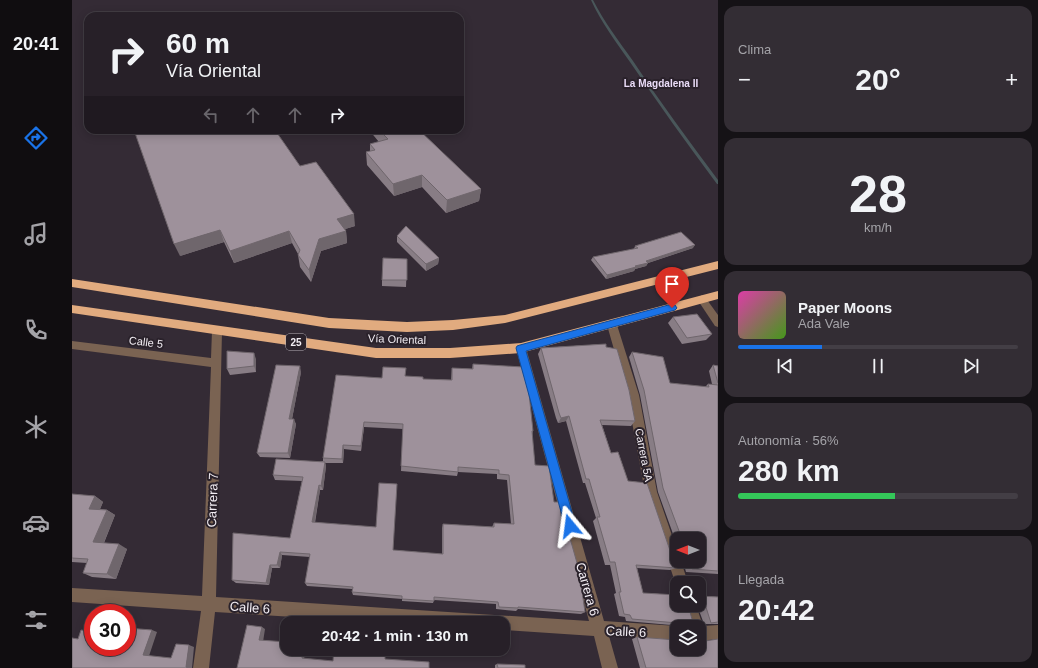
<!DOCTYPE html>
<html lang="es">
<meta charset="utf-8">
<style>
:root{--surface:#272028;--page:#332d34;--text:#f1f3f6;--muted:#a4a3a8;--line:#433e45;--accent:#1a73e8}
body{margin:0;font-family:Helvetica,sans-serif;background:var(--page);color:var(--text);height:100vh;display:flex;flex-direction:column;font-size:15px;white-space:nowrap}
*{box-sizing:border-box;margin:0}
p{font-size:13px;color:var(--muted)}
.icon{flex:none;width:22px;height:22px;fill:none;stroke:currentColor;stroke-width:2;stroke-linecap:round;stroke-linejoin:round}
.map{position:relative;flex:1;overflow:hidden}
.details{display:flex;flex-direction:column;gap:6px;padding:6px;background:#151216;width:320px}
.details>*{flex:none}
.hud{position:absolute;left:12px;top:12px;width:380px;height:122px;border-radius:12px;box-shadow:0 2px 10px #0003,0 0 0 1px var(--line);background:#272028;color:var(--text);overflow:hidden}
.needle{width:26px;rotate:270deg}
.controls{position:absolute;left:598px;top:532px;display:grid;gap:8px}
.controls a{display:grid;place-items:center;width:36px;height:36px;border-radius:8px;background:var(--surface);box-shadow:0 2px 10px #0003,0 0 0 1px var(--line);font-size:20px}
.speed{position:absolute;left:12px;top:604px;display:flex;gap:8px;font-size:20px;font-weight:700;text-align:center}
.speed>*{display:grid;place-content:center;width:52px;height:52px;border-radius:50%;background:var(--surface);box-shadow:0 2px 10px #0003,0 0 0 1px var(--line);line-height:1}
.speed .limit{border:6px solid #d22;background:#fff;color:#111}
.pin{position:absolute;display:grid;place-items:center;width:34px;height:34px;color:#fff;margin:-41px -17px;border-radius:50% 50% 50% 0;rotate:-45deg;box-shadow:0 0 4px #0007}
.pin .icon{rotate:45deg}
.me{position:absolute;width:44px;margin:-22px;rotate:344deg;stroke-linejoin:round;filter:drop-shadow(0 0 3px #0008)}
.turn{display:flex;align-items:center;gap:14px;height:84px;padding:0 16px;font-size:18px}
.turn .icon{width:52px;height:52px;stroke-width:2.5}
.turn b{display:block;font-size:28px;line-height:34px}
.lanes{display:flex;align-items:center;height:38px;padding:0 16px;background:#0003;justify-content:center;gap:20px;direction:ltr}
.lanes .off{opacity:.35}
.big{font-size:30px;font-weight:700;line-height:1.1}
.details .card{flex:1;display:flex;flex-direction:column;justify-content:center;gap:6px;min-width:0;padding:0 14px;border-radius:12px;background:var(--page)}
.details .dial{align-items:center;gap:0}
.dial b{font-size:52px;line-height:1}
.song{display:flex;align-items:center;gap:12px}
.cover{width:48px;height:48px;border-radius:6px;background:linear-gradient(135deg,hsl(320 70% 55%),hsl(100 70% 35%))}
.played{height:4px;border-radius:2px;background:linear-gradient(90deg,var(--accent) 30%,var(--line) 30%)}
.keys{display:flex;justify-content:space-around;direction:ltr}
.heat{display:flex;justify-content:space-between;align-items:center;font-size:22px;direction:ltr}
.charge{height:6px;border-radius:3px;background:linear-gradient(90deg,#34c759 56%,var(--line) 0)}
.trip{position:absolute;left:208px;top:616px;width:230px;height:40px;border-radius:12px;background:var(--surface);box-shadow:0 2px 10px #0003,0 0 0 1px var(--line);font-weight:700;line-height:40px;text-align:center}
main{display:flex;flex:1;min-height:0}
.dock{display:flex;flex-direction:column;width:72px;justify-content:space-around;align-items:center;background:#100d10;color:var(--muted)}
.dock .icon{width:28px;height:28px}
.dock .current{color:var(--accent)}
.dock b{font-size:18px;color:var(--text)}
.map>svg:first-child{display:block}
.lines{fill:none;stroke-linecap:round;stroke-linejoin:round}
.stream{fill:#49575a;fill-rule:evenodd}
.street{fill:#7a6352;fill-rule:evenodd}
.highway{fill:#e1ab7f;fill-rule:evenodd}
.wall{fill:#887d85;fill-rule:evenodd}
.shaded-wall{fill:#6f666c}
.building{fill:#9e919b;stroke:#6f666c}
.route{fill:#1a73e8;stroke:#114b97}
.labels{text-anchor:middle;stroke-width:4;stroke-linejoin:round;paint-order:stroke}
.far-neighbourhood-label{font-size:10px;font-weight:bold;fill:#eadcf8;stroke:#2a222b}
.shield{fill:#2a222b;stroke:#b6b0b7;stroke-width:1}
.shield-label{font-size:10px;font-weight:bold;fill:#f2edf3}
.street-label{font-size:11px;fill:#f2edf3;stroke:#2a222b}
.near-street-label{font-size:13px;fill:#f2edf3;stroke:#2a222b}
</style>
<main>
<nav class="dock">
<b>20:41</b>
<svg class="icon current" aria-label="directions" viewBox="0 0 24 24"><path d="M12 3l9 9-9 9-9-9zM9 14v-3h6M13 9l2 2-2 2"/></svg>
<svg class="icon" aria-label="music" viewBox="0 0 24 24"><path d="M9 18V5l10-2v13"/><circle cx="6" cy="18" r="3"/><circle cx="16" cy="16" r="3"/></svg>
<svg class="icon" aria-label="phone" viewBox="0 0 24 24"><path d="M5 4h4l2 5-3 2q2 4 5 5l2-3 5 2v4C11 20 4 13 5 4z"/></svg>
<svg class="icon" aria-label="climate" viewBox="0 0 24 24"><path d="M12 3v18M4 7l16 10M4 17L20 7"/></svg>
<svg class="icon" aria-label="car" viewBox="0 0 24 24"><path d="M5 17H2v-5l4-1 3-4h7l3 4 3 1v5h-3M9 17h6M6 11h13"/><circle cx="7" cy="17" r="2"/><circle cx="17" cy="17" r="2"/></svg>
<svg class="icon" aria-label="filters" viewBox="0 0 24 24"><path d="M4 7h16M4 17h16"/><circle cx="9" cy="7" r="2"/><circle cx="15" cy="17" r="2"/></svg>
</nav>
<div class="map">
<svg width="646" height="668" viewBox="0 0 646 668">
<rect width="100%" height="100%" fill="#342b35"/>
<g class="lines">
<path class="stream" d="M519 0H521C532 22 547 41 561 61 588 102 617 141 646 180V184H645C615 144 586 103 558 62 544 42 529 22 519 0Z"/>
<g class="street">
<path d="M630 295 633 297 646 315V327L643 326 625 299Z"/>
<path d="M540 321 543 322 545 325 567 395 585 492 605 550V561H609L616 583H605V588L573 492 555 395 535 325 537 322Z"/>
<path d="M145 327 149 328 150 331 144 597 517 621 444 348 445 345 449 344 453 345 454 348 532 621 605 626 609 627H605V640L537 636 546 668H530L522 636 431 630V623H317L143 612 137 668H121L129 611 0 602V588L130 596 139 367 0 349V341L139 358 140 331 141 328Z"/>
<path d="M610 605H624L631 626 646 625V639L627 641V627H617Z"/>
</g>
<g class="highway">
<path d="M646 261V269L433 323 381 330 335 332 257 328 0 287V279L257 318 335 322 381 320 433 315Z"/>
<path d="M646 291V299L449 353 378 358H304L0 313V305L304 348H378L449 343Z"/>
</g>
</g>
<g class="wall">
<path d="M297 130H347L409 189 407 201 374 213 350 187 322 196 295 165 294 152 298 151V144L307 142Z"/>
<path d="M228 166 283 226 273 229 274 231 275 243 249 251 239 282 228 267 226 255V254L220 243 162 263 152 242 108 256Z"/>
<path d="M325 236 367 258 366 264 354 271 325 242Z"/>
<path d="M563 246 621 248 576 263 574 266 563 269 562 271 534 279 519 260 521 257 562 249Z"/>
<path d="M335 259 334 287 310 286V280Z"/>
<path d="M601 317 640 334 634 340 610 344 596 323Z"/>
<path d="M534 344V347L545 349 557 390 563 421 559 426 530 425 539 453 546 452 556 481 575 483 604 568 598 570 565 568 571 593 605 595V605H616L622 626 632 627 633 641 646 639V668H568L560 639 565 637 605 640V649H627V627H610V626L554 621 553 617 547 616 542 594 544 593 538 565H533L521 521 524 518 513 483H511L494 421 486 423 484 418 466 354 469 348Z"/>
<path d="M560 352 598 383 633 387 636 384H640L637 371 641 365 646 366V574L614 572 611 561H627V539H605V545L586 492 568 395 557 357Z"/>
<path d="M184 359V372L158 375 155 369Z"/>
<path d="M401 364 461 431 460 434 463 465 489 516 513 612 509 614 446 609 444 611 424 609V604L362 600 361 603 330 601V599L281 595 280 592V589L235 586 233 583 238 557 210 555 208 568H200L197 585 164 583 160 580 218 538 230 481 203 480 201 475 251 461V458L310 378 334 376 351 379 379 380 380 368 400 369ZM292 427 331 429 329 471 385 476 386 472 425 474V479L435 480 439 524 422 523 420 527 371 524 370 528V554L321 550 243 523 248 490H251L254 466 253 463H271L272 449 289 451Z"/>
<path d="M229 372 220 419 224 424 218 458 188 457 185 453Z"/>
<path d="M0 494 23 496 31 502 28 509 35 510 43 515 32 543 55 549 44 579 20 577 11 573 15 563 0 562Z"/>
<path d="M627 596 646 597V624H632L625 605H627Z"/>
<path d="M425 664 453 668H423V665Z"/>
</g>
<g class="shaded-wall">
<path d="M350 175V187L322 196 321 184Z"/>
<path d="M409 189 407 201 374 213 375 200Z"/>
<path d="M282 214 283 226 267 231 265 219Z"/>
<path d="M148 230 152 242 108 256 102 244Z"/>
<path d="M217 231 220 243 162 263 158 251Z"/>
<path d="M274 231 275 243 249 251 239 282 237 270 247 239Z"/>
<path d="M623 245 621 248 576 263 574 266 563 269 562 271 534 279 535 275 563 266 574 261Z"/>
<path d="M367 258 366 264 354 271V264Z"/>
<path d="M182 353 184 359V372L182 366Z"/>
<path d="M228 366 229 372 219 424 217 419Z"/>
<path d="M497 416 494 421 486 423 489 418Z"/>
<path d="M222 419 224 424 218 458 216 453Z"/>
<path d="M292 422V427L289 451V446Z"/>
<path d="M271 445 272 449 271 463 270 459Z"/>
<path d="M253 462 254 466 251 490 249 486Z"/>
<path d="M247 485 248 490 242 526 240 522Z"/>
<path d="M23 496 31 502 26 514 17 509Z"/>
<path d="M35 510 43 515 30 547 21 542Z"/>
<path d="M47 544 55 549 44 579 35 574Z"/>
<path d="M208 552 210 555 208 568 205 565Z"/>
<path d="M198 565 200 568 197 585 194 583Z"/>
<path d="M190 627 193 629 191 642 187 640Z"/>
<path d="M80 630 85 632 77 656 71 655Z"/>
<path d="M117 645 122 647 120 668H116L114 667Z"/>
<path d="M215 645V649H218L217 653 214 651Z"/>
<path d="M230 653 233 654 232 659 230 658Z"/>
</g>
<g class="building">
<path d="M62 130H203L228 166 244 162 282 214 265 219 274 231 247 239 237 270 226 255 228 250 217 231 158 251 148 230 102 244Z"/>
<path d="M307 130H347L409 189 375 200 350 175 321 184 294 152 303 150 298 144 316 139Z"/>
<path d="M334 226 367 258 354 264 325 236Z"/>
<path d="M609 232 623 245 574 261 576 263 563 266 564 267 535 275 521 257 566 248 563 246Z"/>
<path d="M311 258 335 259V280H310Z"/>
<path d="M625 314 640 334 615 338 601 317Z"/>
<path d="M534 344V347L545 349 557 390 563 421 528 420 539 453 546 452 556 481 575 483 604 568 564 565 571 593 605 595V605H616L622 626 632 627 633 641 646 639V668H574L565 637 605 640V649H627V627H613L617 626V624L560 619 558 615 552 614 547 592H549L543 562H538L525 517H528L517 479H514L497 416 489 418 487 413 469 348Z"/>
<path d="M155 351 182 353V366L155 369Z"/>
<path d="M560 352 591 357 598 383 637 387 636 384 646 385V571L620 569 617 561H627V539H610L591 488 572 390Z"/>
<path d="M401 364 451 367 456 384 461 431H460L463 465 477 466 482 502H488L489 516 492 517 507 570 513 612 446 607V608L427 607 426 602 362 597V601L330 599V596L280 592 281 587 233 583 238 554 208 552 205 565H198L194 583 160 580 161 533 218 538 231 477 201 475 204 459 253 462 249 486 247 485 240 522 304 527 307 483 325 484 321 550 371 554V524L422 527V523L442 524 437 475 427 474V470L386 467V472L329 466 331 424 292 422 289 446 271 445 270 459 251 458 264 375 310 378 311 367 334 368 333 376 351 377V379L380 380V368L401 369Z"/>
<path d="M204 365 228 366 217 419H222L216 453H185Z"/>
<path d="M641 365 646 366V383Z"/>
<path d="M0 494 23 496 17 509 35 510 21 542 47 544 35 574 11 573 16 559 0 558Z"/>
<path d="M627 596 646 597V622L639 623 632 601 627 602Z"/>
<path d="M175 625 190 627 187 640 215 642 214 651 230 653V658L261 661 262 649H294L313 650V659L357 662V668H165Z"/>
<path d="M55 628 80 630 71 655 99 658 104 644 117 645 114 667 116 668H0V638L6 639 9 630 21 632V647H55Z"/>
<path d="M425 664 453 665V668H426Z"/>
</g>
<path class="route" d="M600 304 603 305 605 308 603 310 454 351 504 526 502 530 498 532 494 530 444 348 445 346 448 345Z"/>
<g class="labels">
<g class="far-neighbourhood-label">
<text x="589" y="87">La Magdalena II</text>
</g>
<rect class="shield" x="214" y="334" width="20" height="16" rx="3"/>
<g class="shield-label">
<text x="224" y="346">25</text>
</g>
<g class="street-label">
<text transform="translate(325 339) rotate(2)" y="4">Vía Oriental</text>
<text transform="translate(74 342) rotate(7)" y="4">Calle 5</text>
<text transform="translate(572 455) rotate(79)" y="4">Carrera 5A</text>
</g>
<g class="near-street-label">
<text transform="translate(140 500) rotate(-88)" y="5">Carrera 7</text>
<text transform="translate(516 589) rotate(74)" y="5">Carrera 6</text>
<text transform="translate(178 607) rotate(4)" y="5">Calle 6</text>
<text transform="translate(554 631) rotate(3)" y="5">Calle 6</text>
</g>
</g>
</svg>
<div class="controls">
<a><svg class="needle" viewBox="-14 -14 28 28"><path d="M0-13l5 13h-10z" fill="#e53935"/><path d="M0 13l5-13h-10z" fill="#a4a3a8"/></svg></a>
<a><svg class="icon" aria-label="search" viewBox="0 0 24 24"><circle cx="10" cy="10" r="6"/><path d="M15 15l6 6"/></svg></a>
<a><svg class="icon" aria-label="layers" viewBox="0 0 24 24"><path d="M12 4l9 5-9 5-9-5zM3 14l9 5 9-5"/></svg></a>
</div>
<div class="speed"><div class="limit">30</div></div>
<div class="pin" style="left:600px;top:308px;background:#d93025"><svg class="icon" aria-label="arrive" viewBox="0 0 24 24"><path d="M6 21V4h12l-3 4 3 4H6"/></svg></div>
<svg class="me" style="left:498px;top:526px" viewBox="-20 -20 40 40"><path d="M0-17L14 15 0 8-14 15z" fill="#1a73e8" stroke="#fff" stroke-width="4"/></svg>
<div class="trip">20:42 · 1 min · 130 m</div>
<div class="hud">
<div class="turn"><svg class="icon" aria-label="right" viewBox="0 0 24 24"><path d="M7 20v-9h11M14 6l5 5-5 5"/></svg><div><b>60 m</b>Vía Oriental</div></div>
<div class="lanes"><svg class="icon off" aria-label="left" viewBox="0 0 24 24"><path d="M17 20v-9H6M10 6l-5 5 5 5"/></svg><svg class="icon off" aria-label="ahead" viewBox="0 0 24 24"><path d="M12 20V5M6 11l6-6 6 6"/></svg><svg class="icon off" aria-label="ahead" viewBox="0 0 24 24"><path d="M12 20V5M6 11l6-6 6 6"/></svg><svg class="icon" aria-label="right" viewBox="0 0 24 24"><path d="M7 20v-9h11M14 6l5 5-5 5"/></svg></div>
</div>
</div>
<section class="details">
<div class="card"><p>Clima</p>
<div class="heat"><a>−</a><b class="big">20°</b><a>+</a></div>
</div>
<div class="card dial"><b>28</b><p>km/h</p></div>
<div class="card">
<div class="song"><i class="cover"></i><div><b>Paper Moons</b><p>Ada Vale</p></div></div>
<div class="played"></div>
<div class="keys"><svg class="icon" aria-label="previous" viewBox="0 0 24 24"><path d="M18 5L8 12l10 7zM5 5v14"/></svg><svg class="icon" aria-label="pause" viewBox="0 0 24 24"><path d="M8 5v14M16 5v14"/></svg><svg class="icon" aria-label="next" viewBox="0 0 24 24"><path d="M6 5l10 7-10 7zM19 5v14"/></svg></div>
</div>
<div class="card"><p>Autonomía · 56%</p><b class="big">280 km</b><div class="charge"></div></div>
<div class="card"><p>Llegada</p><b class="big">20:42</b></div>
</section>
</main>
